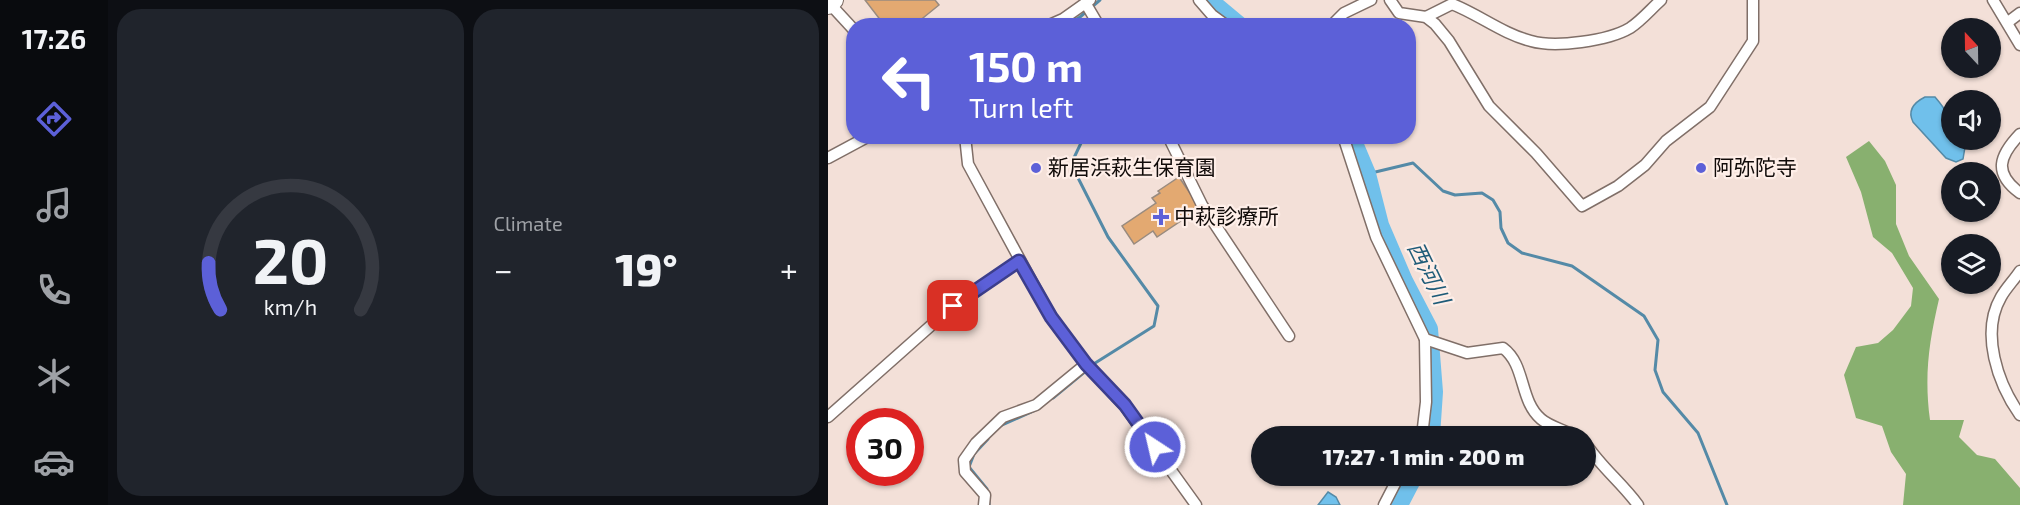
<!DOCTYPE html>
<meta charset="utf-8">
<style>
:root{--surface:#171b24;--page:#20242c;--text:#f1f3f6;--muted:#9ea1a6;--line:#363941;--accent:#5c60d8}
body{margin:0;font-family:"Exo 2","Noto Sans JP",sans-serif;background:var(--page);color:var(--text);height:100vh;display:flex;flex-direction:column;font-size:22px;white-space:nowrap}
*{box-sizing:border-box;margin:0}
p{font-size:20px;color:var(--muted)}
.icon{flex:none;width:33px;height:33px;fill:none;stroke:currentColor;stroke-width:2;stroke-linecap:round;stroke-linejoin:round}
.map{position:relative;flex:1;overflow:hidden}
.sheet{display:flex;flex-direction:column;gap:9px;padding:9px;background:#0d0f14;width:720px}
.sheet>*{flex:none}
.guide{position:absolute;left:18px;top:18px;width:570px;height:126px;border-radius:24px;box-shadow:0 2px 4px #0004;background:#5c60d8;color:#fff;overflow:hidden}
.needle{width:39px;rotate:338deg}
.tools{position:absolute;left:1113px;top:18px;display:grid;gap:12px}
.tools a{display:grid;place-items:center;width:60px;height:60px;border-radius:50%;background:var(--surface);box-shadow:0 2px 4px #0004;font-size:30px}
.speed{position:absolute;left:18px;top:408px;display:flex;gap:12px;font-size:30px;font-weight:700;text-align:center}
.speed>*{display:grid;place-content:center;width:78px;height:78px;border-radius:50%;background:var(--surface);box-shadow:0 2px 4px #0004;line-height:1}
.speed .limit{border:9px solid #d22;background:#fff;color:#111}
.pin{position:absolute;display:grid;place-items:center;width:51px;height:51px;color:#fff;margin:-26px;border-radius:12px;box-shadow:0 3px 9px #0006}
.me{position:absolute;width:66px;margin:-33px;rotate:325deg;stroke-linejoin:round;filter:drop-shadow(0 0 4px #0008)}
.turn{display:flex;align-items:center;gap:21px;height:126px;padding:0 24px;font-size:27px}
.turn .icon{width:78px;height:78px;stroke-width:2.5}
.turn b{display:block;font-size:42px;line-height:51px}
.big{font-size:45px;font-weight:800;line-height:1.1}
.sheet .tile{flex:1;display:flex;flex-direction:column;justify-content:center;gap:9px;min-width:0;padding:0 21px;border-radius:24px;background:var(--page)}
.sheet .dial{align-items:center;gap:0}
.dial svg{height:156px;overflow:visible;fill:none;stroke:var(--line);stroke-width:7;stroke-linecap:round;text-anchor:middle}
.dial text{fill:var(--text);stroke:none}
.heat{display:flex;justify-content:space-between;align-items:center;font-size:33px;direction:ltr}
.sheet .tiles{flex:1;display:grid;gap:9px;grid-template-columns:repeat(2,1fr)}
.trip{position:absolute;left:423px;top:426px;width:345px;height:60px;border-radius:30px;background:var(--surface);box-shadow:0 2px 4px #0004;font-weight:800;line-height:60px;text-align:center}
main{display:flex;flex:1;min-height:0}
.menu{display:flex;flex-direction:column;width:108px;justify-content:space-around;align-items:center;background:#090b0e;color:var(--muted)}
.menu .icon{width:42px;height:42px}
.menu .selected{color:var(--accent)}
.menu b{font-size:27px;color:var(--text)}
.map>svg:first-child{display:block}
.forest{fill:#88b06f}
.water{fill:#70c0eb;stroke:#548aa7;stroke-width:1.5}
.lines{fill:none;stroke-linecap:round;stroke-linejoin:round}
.stream{stroke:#548aa7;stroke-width:3}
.river{stroke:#70c0eb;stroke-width:18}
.building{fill:#e3a971;stroke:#998b7f;stroke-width:1.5}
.minor-casing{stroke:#806f68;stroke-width:13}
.trunk-casing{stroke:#806f68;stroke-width:20}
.minor{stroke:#fff;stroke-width:10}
.trunk{stroke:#fff;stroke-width:18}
.route-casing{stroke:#3c3e8c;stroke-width:15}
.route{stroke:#5c60d8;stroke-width:10}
.poi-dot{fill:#5c60d8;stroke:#feeee8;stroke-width:2}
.labels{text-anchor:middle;stroke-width:4.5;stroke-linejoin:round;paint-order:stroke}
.poi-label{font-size:21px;fill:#110b09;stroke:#feeee8;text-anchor:start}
.water-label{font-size:22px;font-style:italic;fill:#1e5b78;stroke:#feeee8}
</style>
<main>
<nav class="menu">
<b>17:26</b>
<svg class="icon selected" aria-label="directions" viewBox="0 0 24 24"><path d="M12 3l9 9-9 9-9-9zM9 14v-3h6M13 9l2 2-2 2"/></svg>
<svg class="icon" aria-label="music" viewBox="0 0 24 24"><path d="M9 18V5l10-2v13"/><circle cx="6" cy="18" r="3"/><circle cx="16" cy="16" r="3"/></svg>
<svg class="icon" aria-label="phone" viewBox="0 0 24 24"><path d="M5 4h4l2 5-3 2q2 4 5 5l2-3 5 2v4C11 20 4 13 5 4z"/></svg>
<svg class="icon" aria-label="climate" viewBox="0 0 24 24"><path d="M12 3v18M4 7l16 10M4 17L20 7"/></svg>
<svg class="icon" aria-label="car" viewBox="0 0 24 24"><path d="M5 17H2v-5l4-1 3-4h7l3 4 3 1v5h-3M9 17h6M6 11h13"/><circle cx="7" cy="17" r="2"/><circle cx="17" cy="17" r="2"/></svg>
</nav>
<section class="sheet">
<div class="tiles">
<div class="tile dial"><svg viewBox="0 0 100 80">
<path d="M14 69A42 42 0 1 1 86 69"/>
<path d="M14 69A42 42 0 0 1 8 45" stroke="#5c60d8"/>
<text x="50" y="56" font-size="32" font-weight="700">20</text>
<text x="50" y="72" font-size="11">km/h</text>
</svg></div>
<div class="tile"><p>Climate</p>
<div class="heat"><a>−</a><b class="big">19°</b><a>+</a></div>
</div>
</div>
</section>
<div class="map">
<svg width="1192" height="505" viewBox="0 0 1192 505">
<rect width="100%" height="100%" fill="#f3e0d8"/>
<path class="forest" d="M1041 141 1057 161 1068 185V224L1081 256 1111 299C1101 342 1096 376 1102 420H1136L1131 437 1149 455 1167 459 1192 488V505H1075L1078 474 1063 452 1054 426 1028 418 1016 375 1028 347 1050 343 1065 330 1083 306 1085 288 1064 253 1045 237 1033 192 1018 157Z"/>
<g class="water">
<path d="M1097 97H1107C1120 112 1124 120 1124 140H1132L1137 147 1135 159 1128 162 1118 158 1085 122C1079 110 1087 102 1097 97Z"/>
<path d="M500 492 508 497 512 505H490Z"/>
</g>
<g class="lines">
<g class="stream">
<path d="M236 26 252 17 272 0"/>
<path d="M252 136 254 141 243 164 280 237 330 306 326 326 264 365"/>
<path d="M539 174 585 163 615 191 627 195 654 193 665 200 672 212 673 228 680 243 694 253 744 266 816 316 830 340 827 370 835 392 870 433 899 505"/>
<path d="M225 398 259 370"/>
<path d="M172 426 210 409"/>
<path d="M159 489 141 467 146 454 160 439"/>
<path d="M161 495V505"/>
</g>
<g class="river">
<path d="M381 0 412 26"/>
<path d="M523 136 539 174 552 225 576 281 601 329 606 392 603 436"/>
<path d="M571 505 586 476"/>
</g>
</g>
<g class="building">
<path d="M37 0H107L111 5 85 26H57Z"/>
<path d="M351 177 372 208 329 237 325 231 306 244 294 226 328 203 324 198 332 193 330 191Z"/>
</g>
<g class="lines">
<g class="minor-casing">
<g id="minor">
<path d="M371 0 384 15 399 26"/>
<path d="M562 0 571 13 598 17 607 24 621 41 661 106 708 153 754 206 790 186 817 165 838 141 882 107 925 41V0"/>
<path d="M1165 0 1192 45"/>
<path d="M2 4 26 30"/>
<path d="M258 4 271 26"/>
<path d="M598 17 624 4C650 14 675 34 703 41 727 48 780 41 802 28 813 21 823 9 833 0"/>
<path d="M1180 22 1192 13"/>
<path d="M219 26 235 19 262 0"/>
<path d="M503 26 516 13 543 0"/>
<path d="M1192 134C1171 156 1165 173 1192 193"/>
<path d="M137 136 140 164 223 317 258 364 296 405 368 505"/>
<path d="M340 136 374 205 461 336"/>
<path d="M515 136 548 237 597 339 639 353 675 348C698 365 691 400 713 419 722 427 737 430 747 436"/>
<path d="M0 158 41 136"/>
<path d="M1192 271C1186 280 1178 288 1173 297 1152 333 1170 384 1192 415"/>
<path d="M0 417 125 306 191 261"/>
<path d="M594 436 598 402 597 339"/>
<path d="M758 444C773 467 794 483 810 505"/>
<path d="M156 505 157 495 137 472 136 460 148 443 175 417 208 405 258 364"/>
<path d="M556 505 571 476"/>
</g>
</g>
<g class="trunk-casing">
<path id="trunk" d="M0 5 6 0"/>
</g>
<use href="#minor" class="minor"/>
<use href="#trunk" class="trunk"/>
</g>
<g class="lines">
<g class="route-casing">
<path id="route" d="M125 306 191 261 223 317 258 364 297 405 327 447"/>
</g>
<use href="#route" class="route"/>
</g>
<g class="poi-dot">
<circle cx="208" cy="168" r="6"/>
<circle cx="873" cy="168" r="6"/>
<path d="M330 208h6v6h6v6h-6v6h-6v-6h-6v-6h6z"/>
</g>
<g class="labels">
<g class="poi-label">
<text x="220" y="175">新居浜萩生保育園</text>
<text x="885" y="175">阿弥陀寺</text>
<text x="346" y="224">中萩診療所</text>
</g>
<g class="water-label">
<text transform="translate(601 273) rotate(64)" y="8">西河川</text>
</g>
</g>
</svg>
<div class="tools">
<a><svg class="needle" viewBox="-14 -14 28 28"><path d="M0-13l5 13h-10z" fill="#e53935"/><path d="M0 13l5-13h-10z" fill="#9ea1a6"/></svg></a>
<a><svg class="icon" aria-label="sound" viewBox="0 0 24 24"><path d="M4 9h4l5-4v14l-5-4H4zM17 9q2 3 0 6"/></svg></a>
<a><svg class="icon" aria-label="search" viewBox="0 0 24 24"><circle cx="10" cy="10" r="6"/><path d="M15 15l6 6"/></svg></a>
<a><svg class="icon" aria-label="layers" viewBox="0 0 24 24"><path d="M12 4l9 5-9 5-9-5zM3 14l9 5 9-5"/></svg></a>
</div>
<div class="speed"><div class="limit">30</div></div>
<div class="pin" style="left:125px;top:306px;background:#d93025"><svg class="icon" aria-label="arrive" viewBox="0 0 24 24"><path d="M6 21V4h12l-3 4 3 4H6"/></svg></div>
<svg class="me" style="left:327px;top:447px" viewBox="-20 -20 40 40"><circle r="17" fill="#5c60d8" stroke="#fff" stroke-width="3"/><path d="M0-11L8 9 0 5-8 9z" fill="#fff"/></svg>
<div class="trip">17:27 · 1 min · 200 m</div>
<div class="guide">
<div class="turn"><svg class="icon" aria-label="left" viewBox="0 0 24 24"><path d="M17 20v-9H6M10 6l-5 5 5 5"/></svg><div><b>150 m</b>Turn left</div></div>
</div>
</div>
</main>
